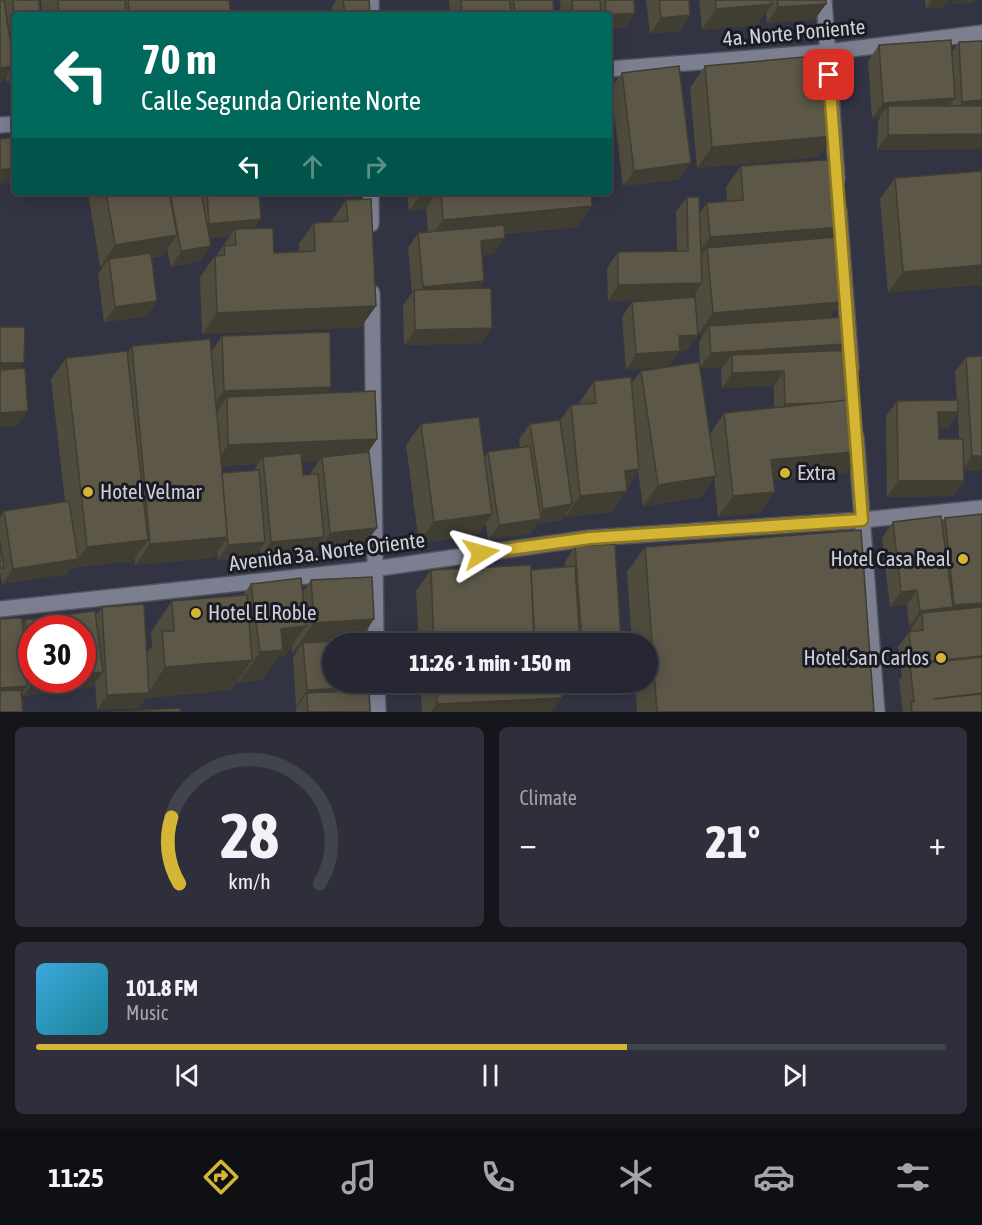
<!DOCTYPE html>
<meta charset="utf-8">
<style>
:root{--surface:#262732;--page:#2e2f3a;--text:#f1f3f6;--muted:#a4a5ac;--line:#42444d;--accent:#d5b534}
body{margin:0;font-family:"Asap Condensed",sans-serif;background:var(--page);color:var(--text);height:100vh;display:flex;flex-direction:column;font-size:22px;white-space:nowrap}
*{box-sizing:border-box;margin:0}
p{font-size:20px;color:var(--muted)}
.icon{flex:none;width:33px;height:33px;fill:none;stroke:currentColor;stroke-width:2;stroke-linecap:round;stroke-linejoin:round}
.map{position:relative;height:712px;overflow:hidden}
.panel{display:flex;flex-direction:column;gap:15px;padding:15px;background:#15151c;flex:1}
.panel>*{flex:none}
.top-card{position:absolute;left:12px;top:12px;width:600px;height:183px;border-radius:6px;box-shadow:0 3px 15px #0003,0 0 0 2px var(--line);background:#00695c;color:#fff;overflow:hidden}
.speed{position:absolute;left:18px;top:615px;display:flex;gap:12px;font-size:30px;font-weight:700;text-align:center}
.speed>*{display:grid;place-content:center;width:78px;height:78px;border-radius:50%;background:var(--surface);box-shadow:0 3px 15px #0003,0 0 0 2px var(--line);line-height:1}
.speed .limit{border:9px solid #d22;background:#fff;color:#111}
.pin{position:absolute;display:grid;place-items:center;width:51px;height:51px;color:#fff;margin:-26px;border-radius:12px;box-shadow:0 3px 9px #0006}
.me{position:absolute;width:66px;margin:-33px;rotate:82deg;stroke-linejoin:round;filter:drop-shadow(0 0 4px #0008)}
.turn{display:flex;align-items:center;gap:21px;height:126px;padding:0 30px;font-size:27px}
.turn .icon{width:78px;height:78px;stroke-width:2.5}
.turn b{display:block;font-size:42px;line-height:51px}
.lanes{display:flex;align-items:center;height:57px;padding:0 30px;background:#0003;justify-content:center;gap:30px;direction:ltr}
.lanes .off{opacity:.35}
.big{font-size:45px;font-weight:800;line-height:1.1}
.panel .tile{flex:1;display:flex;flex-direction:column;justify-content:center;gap:9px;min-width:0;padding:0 21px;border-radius:9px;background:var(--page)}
.panel .dial{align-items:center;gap:0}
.dial svg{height:156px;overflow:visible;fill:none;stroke:var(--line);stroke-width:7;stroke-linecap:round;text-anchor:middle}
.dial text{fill:var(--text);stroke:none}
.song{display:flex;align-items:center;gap:18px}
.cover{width:72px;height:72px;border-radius:9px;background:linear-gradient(135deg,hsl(200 70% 55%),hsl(190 70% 35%))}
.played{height:6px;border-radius:3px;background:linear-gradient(90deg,var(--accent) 65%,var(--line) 65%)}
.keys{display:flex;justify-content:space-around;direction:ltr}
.heat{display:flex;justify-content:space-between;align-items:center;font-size:33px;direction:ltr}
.panel .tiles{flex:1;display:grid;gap:15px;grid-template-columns:1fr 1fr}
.tile:last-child{grid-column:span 2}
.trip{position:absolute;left:322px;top:633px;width:336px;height:60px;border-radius:30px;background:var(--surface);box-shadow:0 3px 15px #0003,0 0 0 2px var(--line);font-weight:800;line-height:60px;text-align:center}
.menu{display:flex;height:96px;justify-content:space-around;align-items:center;background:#0f1014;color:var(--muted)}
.menu .icon{width:42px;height:42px}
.menu .active{color:var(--accent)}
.menu b{font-size:27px;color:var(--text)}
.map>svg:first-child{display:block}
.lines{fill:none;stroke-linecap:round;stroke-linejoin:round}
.street-casing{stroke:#50525e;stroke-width:18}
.street{stroke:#7c7f90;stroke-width:15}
.wall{fill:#4f4b3d;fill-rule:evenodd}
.shaded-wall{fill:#403d32}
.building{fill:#5c5747;stroke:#403d32;stroke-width:1.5}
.route-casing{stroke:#8a7622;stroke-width:15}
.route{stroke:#d5b534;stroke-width:10}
.poi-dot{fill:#d5b534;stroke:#1b1c23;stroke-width:2}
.labels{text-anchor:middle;stroke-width:6;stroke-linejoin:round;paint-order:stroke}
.street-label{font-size:21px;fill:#ced0da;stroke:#1b1c23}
.poi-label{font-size:21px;fill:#ced0da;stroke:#1b1c23;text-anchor:start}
</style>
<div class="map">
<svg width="982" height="712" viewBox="0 0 982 712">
<rect width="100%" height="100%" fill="#323443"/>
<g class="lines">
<g class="street-casing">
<g id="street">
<path d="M824 0 837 179"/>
<path d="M371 15V0"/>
<path d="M609 69 827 52 982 33"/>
<path d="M0 125 15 124"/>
<path d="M371 192V224"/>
<path d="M839 212 851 368"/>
<path d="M372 293 376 644"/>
<path d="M856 437 877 712"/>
<path d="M0 609 373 569 590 538 862 520 982 508"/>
<path d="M377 682 378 712"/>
</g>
</g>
<use href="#street" class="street"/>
</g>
<g class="wall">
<path d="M0 0H39L15 15V83H7L6 77 3 81 0 82Z"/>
<path d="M41 0H229L231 15H42Z"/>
<path d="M336 0H369L370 15H333L332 7Z"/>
<path d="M449 0H553L554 15H450Z"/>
<path d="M560 0H634L625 28 609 15H561Z"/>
<path d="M646 0H689L690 15 680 31 650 34Z"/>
<path d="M699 0H826V4L815 19 767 23 766 11 757 25 702 30Z"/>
<path d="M925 0H949L943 7 926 9Z"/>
<path d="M959 42 982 149 877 150 878 122 880 117 872 118 868 61 879 45 952 52Z"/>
<path d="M705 66 834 136 819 157 697 168 690 88Z"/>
<path d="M622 73 680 179 623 186 611 88Z"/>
<path d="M741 166 835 238 829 318 845 344 840 350 848 472 773 480 775 492 760 513 718 517 714 478 701 497 643 506 638 471 627 488V491L612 512 565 517V515L562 520 538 523 530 534 488 540 486 523 477 535 419 543 406 445 421 424 484 458 488 452 520 447 519 439 530 424 560 421 571 405 580 404V402L594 381 631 384 641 371 710 434 724 413 774 408V386L722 388 721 370 723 367 700 368 699 342 704 333 698 334 695 293 692 297 687 350 680 351 626 370 622 317 632 302 675 299 608 301 607 268 618 252 677 251 676 212 687 197 700 213 707 203 727 201 726 187Z"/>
<path d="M982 171 888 293 880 199 895 178Z"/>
<path d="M88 192H331L259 197 255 228 274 253 299 251V244L314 223 331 222 346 200 376 306 361 327 202 334 200 277 215 256 217 255 230 236 210 238 200 261 171 267 167 249 162 256 152 258 147 316 104 322 98 274 103 266 100 267Z"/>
<path d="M407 192H591L577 227 505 234 494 254 482 255 479 288 492 328 481 343 404 345 403 305 412 293 408 248 418 233 428 232 426 209 409 211Z"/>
<path d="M222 336 327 393 377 439 368 452 366 543 319 548 318 545 313 552 260 557V549L254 557 218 560 217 552 213 558 135 565V559L133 561 72 568V567L67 574 2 584 0 572V573V517L4 511 65 502 51 379 66 358 127 354 132 346 211 352ZM302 462H318L311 472V474L303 475ZM258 464 254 470 222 473 221 466Z"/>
<path d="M982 356V470L964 471V481L953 496 887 497 886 416 897 401 957 400 955 372 966 357ZM958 413 959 439H939V428H948Z"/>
<path d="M945 518 982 712H903L899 680 902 677 898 647 909 632 911 631V628L913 626H909L907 605 890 607 882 538 893 522 942 523Z"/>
<path d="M575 546 618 644H419L416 591 431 570H531L565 567V562Z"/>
<path d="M645 547 874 712H637L635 682H648V644H632L627 572Z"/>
<path d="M311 580 374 619 360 640 370 712H296V709L298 705 296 706 293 658 296 653H292V646L285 656 278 657 262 680 238 683V680L231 690 146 698 138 708 97 710 95 683 92 687 23 696 22 692 0 712 22 624 25 620 95 616 102 607 147 653 152 646 151 632 172 601 243 595 251 584 302 593ZM32 628 82 680H32Z"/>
<path d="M420 682H572L571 684 561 685 552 712H422Z"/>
</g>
<g class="shaded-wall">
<path d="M932 0H949L943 7 926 9Z"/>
<path d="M954 0H975L973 3 951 4Z"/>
<path d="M772 4 757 25 702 30 716 9Z"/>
<path d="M826 4 815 19 767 23 778 7Z"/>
<path d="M635 13 625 28 609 29V15Z"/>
<path d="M690 15 680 31 650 34 661 18Z"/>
<path d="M14 66 3 81 0 82V68Z"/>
<path d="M15 71V83H7Z"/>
<path d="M955 98 944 113 888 106 880 117 872 118 883 103Z"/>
<path d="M982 100V115L952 117 962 102Z"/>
<path d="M982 134V149L877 150 888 135Z"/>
<path d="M834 136 819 157 697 168 712 147Z"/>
<path d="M691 163 680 179 623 186 634 171Z"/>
<path d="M15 168V181L0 184V170Z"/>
<path d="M255 192H331L251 197Z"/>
<path d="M422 192H437L426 209 409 211Z"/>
<path d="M592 206 577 227 428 241 443 220Z"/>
<path d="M261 219 251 234 235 229 230 236 199 239 209 224Z"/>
<path d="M843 227 828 248H707L700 258H695L710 237Z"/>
<path d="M177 235 162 256 109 265V259L103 266 100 267 115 245Z"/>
<path d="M505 238 494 254 470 256 481 241Z"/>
<path d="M211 246 200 261 171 267 181 251Z"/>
<path d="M982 265V285L888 293 903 272Z"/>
<path d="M484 281 474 296 414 300 423 287Z"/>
<path d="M702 283 691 298 608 301 618 285Z"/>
<path d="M157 301 147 316 104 322 115 307Z"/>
<path d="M841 302 826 323 709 326 704 333 698 334 713 313Z"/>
<path d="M376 306 361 327 202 334 217 313Z"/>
<path d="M492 328 481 343 404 345 415 330Z"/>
<path d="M698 335 687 350 669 351 679 336Z"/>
<path d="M845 344 834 359 732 355 723 367 700 368 711 353Z"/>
<path d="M680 351 670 366 626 370 636 354Z"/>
<path d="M0 363H24L13 378H0Z"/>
<path d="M784 371 774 386 722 388 732 373Z"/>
<path d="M331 387 317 408 227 397 217 412H209L224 391Z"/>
<path d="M854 402 774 419 785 404Z"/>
<path d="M28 411 17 426 0 427V413Z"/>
<path d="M938 412H958L948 428H928Z"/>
<path d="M377 439 363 460 322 457 318 462 264 464 263 457 258 464 213 466 228 445Z"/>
<path d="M862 451 848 472 756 482 771 460Z"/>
<path d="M972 456H982V470L961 471Z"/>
<path d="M639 469 625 490V471Z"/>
<path d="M716 476 701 497 643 506 658 485Z"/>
<path d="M898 481H964L953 496 887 497Z"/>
<path d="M627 491 612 512 565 517 580 496Z"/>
<path d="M775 492 760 513 718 517 733 496Z"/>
<path d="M572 504 562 520 538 523 530 534 488 540 499 525 535 520 543 509Z"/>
<path d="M492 514 477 535 419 543 434 522Z"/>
<path d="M377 528 366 543 319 548 330 533Z"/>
<path d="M228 537 213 558 135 565 150 544Z"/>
<path d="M324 537 313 552 260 557 271 542Z"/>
<path d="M148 540 133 561 72 568 87 547Z"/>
<path d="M265 542 254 557 218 560 228 545Z"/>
<path d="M78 559 67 574 2 584 13 569Z"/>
<path d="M917 590 907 605 890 607 901 592Z"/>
<path d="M982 603V617L943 621 954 605Z"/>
<path d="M953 607 942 622 922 613 913 626H909L920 611Z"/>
<path d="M374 619 357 644 303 643 296 653H292L314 623Z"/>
<path d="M306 626 285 656 278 657 262 680 238 683 260 652 281 629Z"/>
<path d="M621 639 618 644H581L582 642Z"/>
<path d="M982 656V670L910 666 912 663Z"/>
<path d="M252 660 231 690 146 698 138 708 97 710 107 695 148 693 165 667Z"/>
<path d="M103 672 92 687 23 696 34 681 46 680H82V675Z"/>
<path d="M529 682H572L571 684 526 687Z"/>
<path d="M27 686 16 701 0 703V688Z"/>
<path d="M369 687 358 702 307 693 298 705 296 706 307 690Z"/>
<path d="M562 698 552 712H431L437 704Z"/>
</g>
<g class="building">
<path d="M0 0H4L14 66 0 68Z"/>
<path d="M13 0H39L40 15H15V34Z"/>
<path d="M58 0H125L126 15H59Z"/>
<path d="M128 0H229L231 15H130Z"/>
<path d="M343 0H369L370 15H345Z"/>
<path d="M461 0H510L511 15H462Z"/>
<path d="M513 0H553L554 15H516Z"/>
<path d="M572 0H600L601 15H573Z"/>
<path d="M605 0H634L635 13 606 15Z"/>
<path d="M659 0H689L690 15 661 18Z"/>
<path d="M715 0H771L772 4 716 9Z"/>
<path d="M777 0H826V4L778 7Z"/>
<path d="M951 40 955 98 883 103 879 45Z"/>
<path d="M982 41V100L962 102 959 42Z"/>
<path d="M827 55 834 136 712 147 705 66Z"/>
<path d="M679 66 691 163 634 171 622 73Z"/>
<path d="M888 106H982V134L888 135Z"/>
<path d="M15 137V168L0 170V139Z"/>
<path d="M838 159 843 227 710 237 707 203 743 200 741 166Z"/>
<path d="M982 171V265L903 272 895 178Z"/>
<path d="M106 192H169L177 235 115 245Z"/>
<path d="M170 192H201L211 246 181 251Z"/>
<path d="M207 192H259L261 219 209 224Z"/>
<path d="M441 192H591L592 206 443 220Z"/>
<path d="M687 197H699L702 283 618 285V252L688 251Z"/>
<path d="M371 199 376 306 217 313 215 256 225 255 224 246 236 245 235 229 273 228 274 253 315 251 314 223 348 221 346 200Z"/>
<path d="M504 225 505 238 481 241 484 281 423 287 418 233Z"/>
<path d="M835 237 841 302 713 313 707 248Z"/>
<path d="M151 253 157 301 115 307 109 259Z"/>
<path d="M491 288 492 328 415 330 414 290Z"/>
<path d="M695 297 698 335 679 336 680 351 636 354 632 302Z"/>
<path d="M843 317 845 344 711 353 709 326Z"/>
<path d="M0 327H25L24 363H0Z"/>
<path d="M330 332 331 387 224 391 222 336Z"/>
<path d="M210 339 228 537 150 544 132 346Z"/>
<path d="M853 350 854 400 824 403 785 404 784 371 732 373V355Z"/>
<path d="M127 351 148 540 87 547 66 358Z"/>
<path d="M982 356V456H972L966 357Z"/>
<path d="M699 362 716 476 658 485 641 371Z"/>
<path d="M25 368 28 411 0 413V370Z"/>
<path d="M631 377 639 469 625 471 627 491 580 496 571 405 596 403 594 381Z"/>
<path d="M375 391 377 439 228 445 227 397Z"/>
<path d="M857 399 862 451 771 460 775 492 733 496 724 413Z"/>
<path d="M958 400V412H938L939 439H963L964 481H898L897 401Z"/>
<path d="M479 417 492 514 434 522 421 424Z"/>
<path d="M560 420 572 504 543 509 530 424Z"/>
<path d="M530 446 541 519 499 525 488 452Z"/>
<path d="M369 452 377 528 330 533 322 457Z"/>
<path d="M301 453 303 475 318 474 324 537 271 542 263 457Z"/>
<path d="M259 470 265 542 228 545 222 473Z"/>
<path d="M69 501 78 559 13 569 4 511Z"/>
<path d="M982 514V603L954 605 945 518Z"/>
<path d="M941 516 953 607 920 611 917 590 901 592 893 522Z"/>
<path d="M861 530 874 712H657L645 547Z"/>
<path d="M0 541 4 568H0Z"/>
<path d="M615 544 621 639 582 642 575 546Z"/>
<path d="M531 565 534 644H434L431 570Z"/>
<path d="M575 566 580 644H535L531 570Z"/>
<path d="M372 577 374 619 314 623 311 580Z"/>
<path d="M301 578 306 626 281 629 283 650 260 652 251 584Z"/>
<path d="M247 595 252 660 165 667 162 631H174L172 601Z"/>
<path d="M144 604 149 693 107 695 102 607Z"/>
<path d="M982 607V656L912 663 909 632 923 630 922 613Z"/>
<path d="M95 611 103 672 82 675V628H32V666L25 620Z"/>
<path d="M22 618 27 686 0 688V619Z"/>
<path d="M366 639V644H333V682H369V687L307 690 303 643Z"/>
<path d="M982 657V693L933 699 982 694V712H912L911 702H914L910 665Z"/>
<path d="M436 682H561L562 698 437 704Z"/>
<path d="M21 690 23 712H0V691Z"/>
<path d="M369 690 370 712H308L307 693Z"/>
<path d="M180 708 181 712H111Z"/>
</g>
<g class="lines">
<g class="route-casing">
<path id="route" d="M481 553 590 538 862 520 829 75"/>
</g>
<use href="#route" class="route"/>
</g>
<g class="poi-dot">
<circle cx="785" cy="473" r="6"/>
<circle cx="88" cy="492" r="6"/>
<circle cx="963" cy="559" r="6"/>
<circle cx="196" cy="613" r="6"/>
<circle cx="941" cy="658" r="6"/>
</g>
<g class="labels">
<g class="street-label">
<text transform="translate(794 33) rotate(-5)" y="7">4a. Norte Poniente</text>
<text transform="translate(327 552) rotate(-7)" y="7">Avenida 3a. Norte Oriente</text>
</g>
<g class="poi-label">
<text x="797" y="480">Extra</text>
<text x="100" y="499">Hotel Velmar</text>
<text x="951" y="566" text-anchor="end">Hotel Casa Real</text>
<text x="208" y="620">Hotel El Roble</text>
<text x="929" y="665" text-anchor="end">Hotel San Carlos</text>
</g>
</g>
</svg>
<div class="speed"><div class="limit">30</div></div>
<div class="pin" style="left:829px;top:75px;background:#d93025"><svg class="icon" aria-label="arrive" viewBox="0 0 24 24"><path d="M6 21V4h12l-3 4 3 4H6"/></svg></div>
<svg class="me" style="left:481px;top:553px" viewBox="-20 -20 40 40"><path d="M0-17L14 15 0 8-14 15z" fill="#d5b534" stroke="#fff" stroke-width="4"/></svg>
<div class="trip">11:26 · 1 min · 150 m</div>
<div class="top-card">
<div class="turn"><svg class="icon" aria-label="left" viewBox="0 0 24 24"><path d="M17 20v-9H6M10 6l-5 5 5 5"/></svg><div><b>70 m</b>Calle Segunda Oriente Norte</div></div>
<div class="lanes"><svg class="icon" aria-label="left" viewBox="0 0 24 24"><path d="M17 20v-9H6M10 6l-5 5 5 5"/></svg><svg class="icon off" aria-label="ahead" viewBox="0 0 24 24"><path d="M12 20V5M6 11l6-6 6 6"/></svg><svg class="icon off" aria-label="right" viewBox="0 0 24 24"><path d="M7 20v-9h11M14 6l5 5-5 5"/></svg></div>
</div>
</div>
<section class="panel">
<div class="tiles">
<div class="tile dial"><svg viewBox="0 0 100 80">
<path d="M14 69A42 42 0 1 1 86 69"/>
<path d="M14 69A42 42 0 0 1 10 35" stroke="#d5b534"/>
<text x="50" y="56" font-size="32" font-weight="700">28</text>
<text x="50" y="72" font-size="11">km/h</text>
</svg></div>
<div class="tile"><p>Climate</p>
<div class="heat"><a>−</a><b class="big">21°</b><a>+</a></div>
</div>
<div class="tile">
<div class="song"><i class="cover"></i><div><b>101.8 FM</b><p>Music</p></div></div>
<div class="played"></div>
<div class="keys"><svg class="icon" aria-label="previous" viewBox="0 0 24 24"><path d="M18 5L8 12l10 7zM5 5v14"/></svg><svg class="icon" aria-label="pause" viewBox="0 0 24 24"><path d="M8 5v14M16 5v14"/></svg><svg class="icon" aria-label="next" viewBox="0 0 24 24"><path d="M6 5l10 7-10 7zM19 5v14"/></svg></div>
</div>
</div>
</section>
<nav class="menu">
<b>11:25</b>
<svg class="icon active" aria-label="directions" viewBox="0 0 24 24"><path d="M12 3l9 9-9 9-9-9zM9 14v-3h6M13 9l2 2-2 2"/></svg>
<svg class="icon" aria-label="music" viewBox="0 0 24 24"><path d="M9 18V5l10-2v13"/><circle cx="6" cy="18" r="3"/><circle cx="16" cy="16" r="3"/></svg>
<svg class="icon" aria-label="phone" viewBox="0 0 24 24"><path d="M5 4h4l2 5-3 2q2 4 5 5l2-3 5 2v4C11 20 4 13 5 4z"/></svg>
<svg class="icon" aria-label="climate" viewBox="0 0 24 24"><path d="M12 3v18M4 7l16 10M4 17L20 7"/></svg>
<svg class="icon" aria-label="car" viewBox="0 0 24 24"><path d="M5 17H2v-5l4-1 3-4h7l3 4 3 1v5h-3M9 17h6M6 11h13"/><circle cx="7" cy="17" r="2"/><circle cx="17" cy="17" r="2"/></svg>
<svg class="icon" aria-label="filters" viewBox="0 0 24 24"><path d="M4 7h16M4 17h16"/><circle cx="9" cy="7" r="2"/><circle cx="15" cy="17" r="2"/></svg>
</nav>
